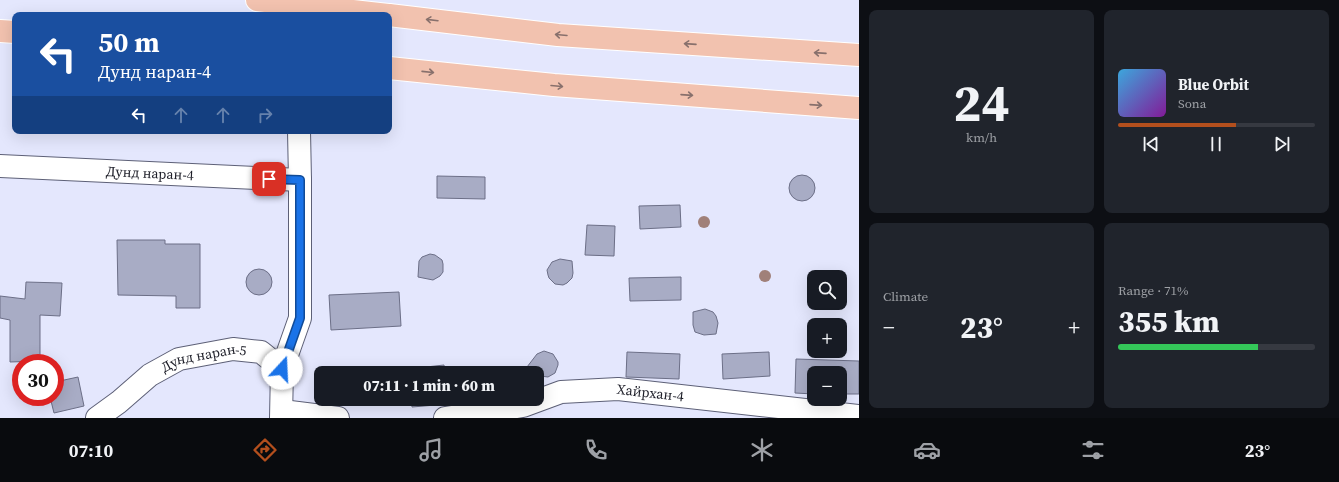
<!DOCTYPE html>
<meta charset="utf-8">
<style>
:root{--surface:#171b24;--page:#20242c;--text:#f1f3f6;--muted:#9ea1a6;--line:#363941;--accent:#b34f1d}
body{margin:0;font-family:"Source Serif 4",serif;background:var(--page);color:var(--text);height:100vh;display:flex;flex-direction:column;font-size:15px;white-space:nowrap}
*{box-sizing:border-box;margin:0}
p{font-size:13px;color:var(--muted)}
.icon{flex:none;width:22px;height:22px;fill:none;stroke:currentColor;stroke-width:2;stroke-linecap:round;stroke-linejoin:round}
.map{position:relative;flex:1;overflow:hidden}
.side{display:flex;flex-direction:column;gap:10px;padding:10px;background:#0d0f14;width:480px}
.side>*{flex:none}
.guide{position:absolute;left:12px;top:12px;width:380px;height:122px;border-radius:8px;box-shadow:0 4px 16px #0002;background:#1a4fa0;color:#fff;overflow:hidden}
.buttons{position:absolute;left:807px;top:270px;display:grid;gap:8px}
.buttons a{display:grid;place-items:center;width:40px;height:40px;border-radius:8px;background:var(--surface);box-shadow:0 4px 16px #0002;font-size:20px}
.speed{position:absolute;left:12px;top:354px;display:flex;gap:8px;font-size:20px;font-weight:700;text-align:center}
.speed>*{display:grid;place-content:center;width:52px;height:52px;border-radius:50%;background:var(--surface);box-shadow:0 4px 16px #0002;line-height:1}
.speed .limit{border:6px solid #d22;background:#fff;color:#111}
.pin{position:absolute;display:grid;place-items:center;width:34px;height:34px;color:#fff;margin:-17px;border-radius:8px;box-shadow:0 2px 6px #0006}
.me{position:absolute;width:44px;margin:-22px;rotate:20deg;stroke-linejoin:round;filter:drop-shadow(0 0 3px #0008)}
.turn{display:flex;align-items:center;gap:14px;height:84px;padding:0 20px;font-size:18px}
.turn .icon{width:52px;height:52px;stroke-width:2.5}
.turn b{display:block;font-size:28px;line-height:34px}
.lanes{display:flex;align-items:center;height:38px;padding:0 20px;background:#0003;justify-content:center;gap:20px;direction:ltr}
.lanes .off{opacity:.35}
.big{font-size:30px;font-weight:800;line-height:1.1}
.side .card{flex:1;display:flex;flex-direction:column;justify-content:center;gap:6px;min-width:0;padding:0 14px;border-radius:8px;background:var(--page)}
.side .dial{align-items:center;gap:0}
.dial b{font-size:52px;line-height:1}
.song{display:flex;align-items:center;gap:12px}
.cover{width:48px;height:48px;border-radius:6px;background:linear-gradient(135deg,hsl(200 70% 55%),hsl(290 70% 35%))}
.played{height:4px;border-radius:2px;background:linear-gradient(90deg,var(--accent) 60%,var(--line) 60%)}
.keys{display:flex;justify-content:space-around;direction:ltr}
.heat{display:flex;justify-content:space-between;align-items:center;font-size:22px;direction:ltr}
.charge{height:6px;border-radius:3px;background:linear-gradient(90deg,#34c759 71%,var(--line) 0)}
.side .tiles{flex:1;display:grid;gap:10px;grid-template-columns:repeat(2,1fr)}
.trip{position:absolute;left:314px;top:366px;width:230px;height:40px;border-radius:8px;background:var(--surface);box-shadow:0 4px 16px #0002;font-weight:800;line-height:40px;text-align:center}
.tab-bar{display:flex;height:64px;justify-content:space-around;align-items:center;background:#090b0e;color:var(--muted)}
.tab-bar .icon{width:28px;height:28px}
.tab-bar .current{color:var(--accent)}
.tab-bar b{font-size:18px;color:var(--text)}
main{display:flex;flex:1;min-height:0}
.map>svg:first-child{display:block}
.building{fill:#a8acc5;stroke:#6c6f87}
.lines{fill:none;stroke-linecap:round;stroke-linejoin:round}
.minor-casing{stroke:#5d6077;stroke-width:24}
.major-casing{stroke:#fff;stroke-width:24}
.minor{stroke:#fff;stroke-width:22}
.major{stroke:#f2c2af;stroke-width:22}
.tree{fill:#a08079}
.oneway{stroke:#88706c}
.route-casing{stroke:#114b97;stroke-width:10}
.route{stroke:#1a73e8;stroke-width:7}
.labels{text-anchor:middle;stroke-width:4;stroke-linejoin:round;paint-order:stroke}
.street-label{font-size:14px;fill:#1e1f29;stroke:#fff}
</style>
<main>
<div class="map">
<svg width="859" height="418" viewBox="0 0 859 418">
<rect width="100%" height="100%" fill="#e4e7fd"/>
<g class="building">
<circle cx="802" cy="188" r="13"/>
<path d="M437 176 485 177V199L437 198Z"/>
<path d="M680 205 681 227 640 229 639 206Z"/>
<path d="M587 225 615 226 614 256 585 255Z"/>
<path d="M117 240H165V244H200V308H176V296L118 295Z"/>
<path d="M430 254 435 255 442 260 443 264V272L440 276 433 280 418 277 419 261 422 257Z"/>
<path d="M560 259 572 261 573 273 572 278 567 283 563 285 555 284 549 278 548 275 547 270 552 262Z"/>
<circle cx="259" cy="282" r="13"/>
<path d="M681 277V300L630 301 629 278Z"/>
<path d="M26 282 62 283 60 316 40 315V361L10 362V320L0 318V296L25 299Z"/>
<path d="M399 292 401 326 331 330 329 295Z"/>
<path d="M705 309 713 312 716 316 718 323 716 334 704 335 695 332 693 325V312Z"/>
<path d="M544 351 553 354 558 362V365L555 373 548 377 540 376 527 367 537 354Z"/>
<path d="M627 352 680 354 679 379 626 377Z"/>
<path d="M769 352 770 376 723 379 722 354Z"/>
<path d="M796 359 859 361V394H840V373H814V394L795 393Z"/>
<path d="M444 365 445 373H408V369Z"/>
<path d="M78 377 84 406 54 413 50 397H55V382Z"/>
<path d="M411 399H448V404L412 407Z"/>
</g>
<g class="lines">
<g class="minor-casing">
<g id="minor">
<path id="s1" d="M0 166 300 180"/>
<path d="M282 369 300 318V180L299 131"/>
<path d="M282 411 338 418"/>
<path id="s2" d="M97 418 119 402 150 375 179 359 233 349 261 352 282 369 281 418"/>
<path id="s3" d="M445 418 523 406 561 392 618 389 859 416"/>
</g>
</g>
<g class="major-casing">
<g id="major">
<path d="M257 0 388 15"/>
<path d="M389 15 558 35 859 55"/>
<path d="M0 31 15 32"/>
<path d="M389 68 554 85 859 108"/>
</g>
</g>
<use href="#minor" class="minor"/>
<use href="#major" class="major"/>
</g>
<g class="tree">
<circle cx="704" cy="222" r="6"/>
<circle cx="765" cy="276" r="6"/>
</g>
<defs><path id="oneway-shaft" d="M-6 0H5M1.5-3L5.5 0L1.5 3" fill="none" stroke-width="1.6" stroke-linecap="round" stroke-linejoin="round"/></defs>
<g class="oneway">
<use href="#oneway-shaft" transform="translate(432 20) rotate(-173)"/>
<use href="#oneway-shaft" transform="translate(561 35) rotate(-175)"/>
<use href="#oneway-shaft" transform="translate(690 44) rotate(-176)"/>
<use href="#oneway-shaft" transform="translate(820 53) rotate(-176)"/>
<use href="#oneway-shaft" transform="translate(428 72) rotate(6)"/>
<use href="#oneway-shaft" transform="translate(557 86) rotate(5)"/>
<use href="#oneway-shaft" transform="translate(687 95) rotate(4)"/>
<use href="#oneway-shaft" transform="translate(816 105) rotate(4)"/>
</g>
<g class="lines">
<g class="route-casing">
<path id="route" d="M269 179 300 180V318L282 369"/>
</g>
<use href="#route" class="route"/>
</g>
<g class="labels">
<g class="street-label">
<text dy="5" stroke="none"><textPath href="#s1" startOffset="150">Дунд наран-4</textPath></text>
<text dy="5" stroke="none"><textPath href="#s2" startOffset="126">Дунд наран-5</textPath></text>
<text dy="5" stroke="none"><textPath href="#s3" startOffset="209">Хайрхан-4</textPath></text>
</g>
</g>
</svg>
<div class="buttons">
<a><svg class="icon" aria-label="search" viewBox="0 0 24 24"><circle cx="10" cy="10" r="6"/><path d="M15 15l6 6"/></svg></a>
<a>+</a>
<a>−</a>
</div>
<div class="speed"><div class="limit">30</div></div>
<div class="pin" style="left:269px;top:179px;background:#d93025"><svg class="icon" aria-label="arrive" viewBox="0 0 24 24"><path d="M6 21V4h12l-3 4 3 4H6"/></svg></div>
<svg class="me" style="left:282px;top:369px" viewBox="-20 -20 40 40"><circle r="19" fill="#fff"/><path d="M0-13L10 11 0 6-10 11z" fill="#1a73e8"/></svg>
<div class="trip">07:11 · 1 min · 60 m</div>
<div class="guide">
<div class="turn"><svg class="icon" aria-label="left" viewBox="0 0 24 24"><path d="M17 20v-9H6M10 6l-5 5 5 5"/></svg><div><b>50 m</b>Дунд наран-4</div></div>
<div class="lanes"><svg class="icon" aria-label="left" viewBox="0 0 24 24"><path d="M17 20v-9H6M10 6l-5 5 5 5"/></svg><svg class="icon off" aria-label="ahead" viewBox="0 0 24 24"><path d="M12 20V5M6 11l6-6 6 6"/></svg><svg class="icon off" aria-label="ahead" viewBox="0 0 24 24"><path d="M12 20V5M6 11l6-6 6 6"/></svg><svg class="icon off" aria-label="right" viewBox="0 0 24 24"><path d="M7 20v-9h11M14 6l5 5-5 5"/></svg></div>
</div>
</div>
<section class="side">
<div class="tiles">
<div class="card dial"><b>24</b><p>km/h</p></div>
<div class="card">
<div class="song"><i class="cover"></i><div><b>Blue Orbit</b><p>Sona</p></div></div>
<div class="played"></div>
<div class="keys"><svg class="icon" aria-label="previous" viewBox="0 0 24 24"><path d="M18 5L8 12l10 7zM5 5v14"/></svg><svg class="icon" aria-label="pause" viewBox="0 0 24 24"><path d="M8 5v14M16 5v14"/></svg><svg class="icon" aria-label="next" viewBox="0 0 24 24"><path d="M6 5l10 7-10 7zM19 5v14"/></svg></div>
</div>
<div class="card"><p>Climate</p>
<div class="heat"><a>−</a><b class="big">23°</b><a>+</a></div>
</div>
<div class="card"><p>Range · 71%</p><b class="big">355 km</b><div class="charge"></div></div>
</div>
</section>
</main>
<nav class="tab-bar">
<b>07:10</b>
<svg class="icon current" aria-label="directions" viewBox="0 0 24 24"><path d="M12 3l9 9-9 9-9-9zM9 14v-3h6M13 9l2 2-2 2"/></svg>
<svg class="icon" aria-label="music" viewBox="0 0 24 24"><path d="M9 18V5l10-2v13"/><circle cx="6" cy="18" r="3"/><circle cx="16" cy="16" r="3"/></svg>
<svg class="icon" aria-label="phone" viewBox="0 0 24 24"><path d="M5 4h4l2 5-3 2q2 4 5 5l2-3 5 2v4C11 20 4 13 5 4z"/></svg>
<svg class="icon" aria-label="climate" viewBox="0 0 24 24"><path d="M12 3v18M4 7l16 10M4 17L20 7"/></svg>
<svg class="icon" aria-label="car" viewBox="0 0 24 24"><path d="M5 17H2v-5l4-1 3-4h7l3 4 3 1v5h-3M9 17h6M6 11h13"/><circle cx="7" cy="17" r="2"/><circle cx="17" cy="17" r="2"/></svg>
<svg class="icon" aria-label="filters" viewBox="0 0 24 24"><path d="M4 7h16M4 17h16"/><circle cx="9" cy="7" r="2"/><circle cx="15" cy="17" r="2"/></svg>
<b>23°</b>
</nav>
